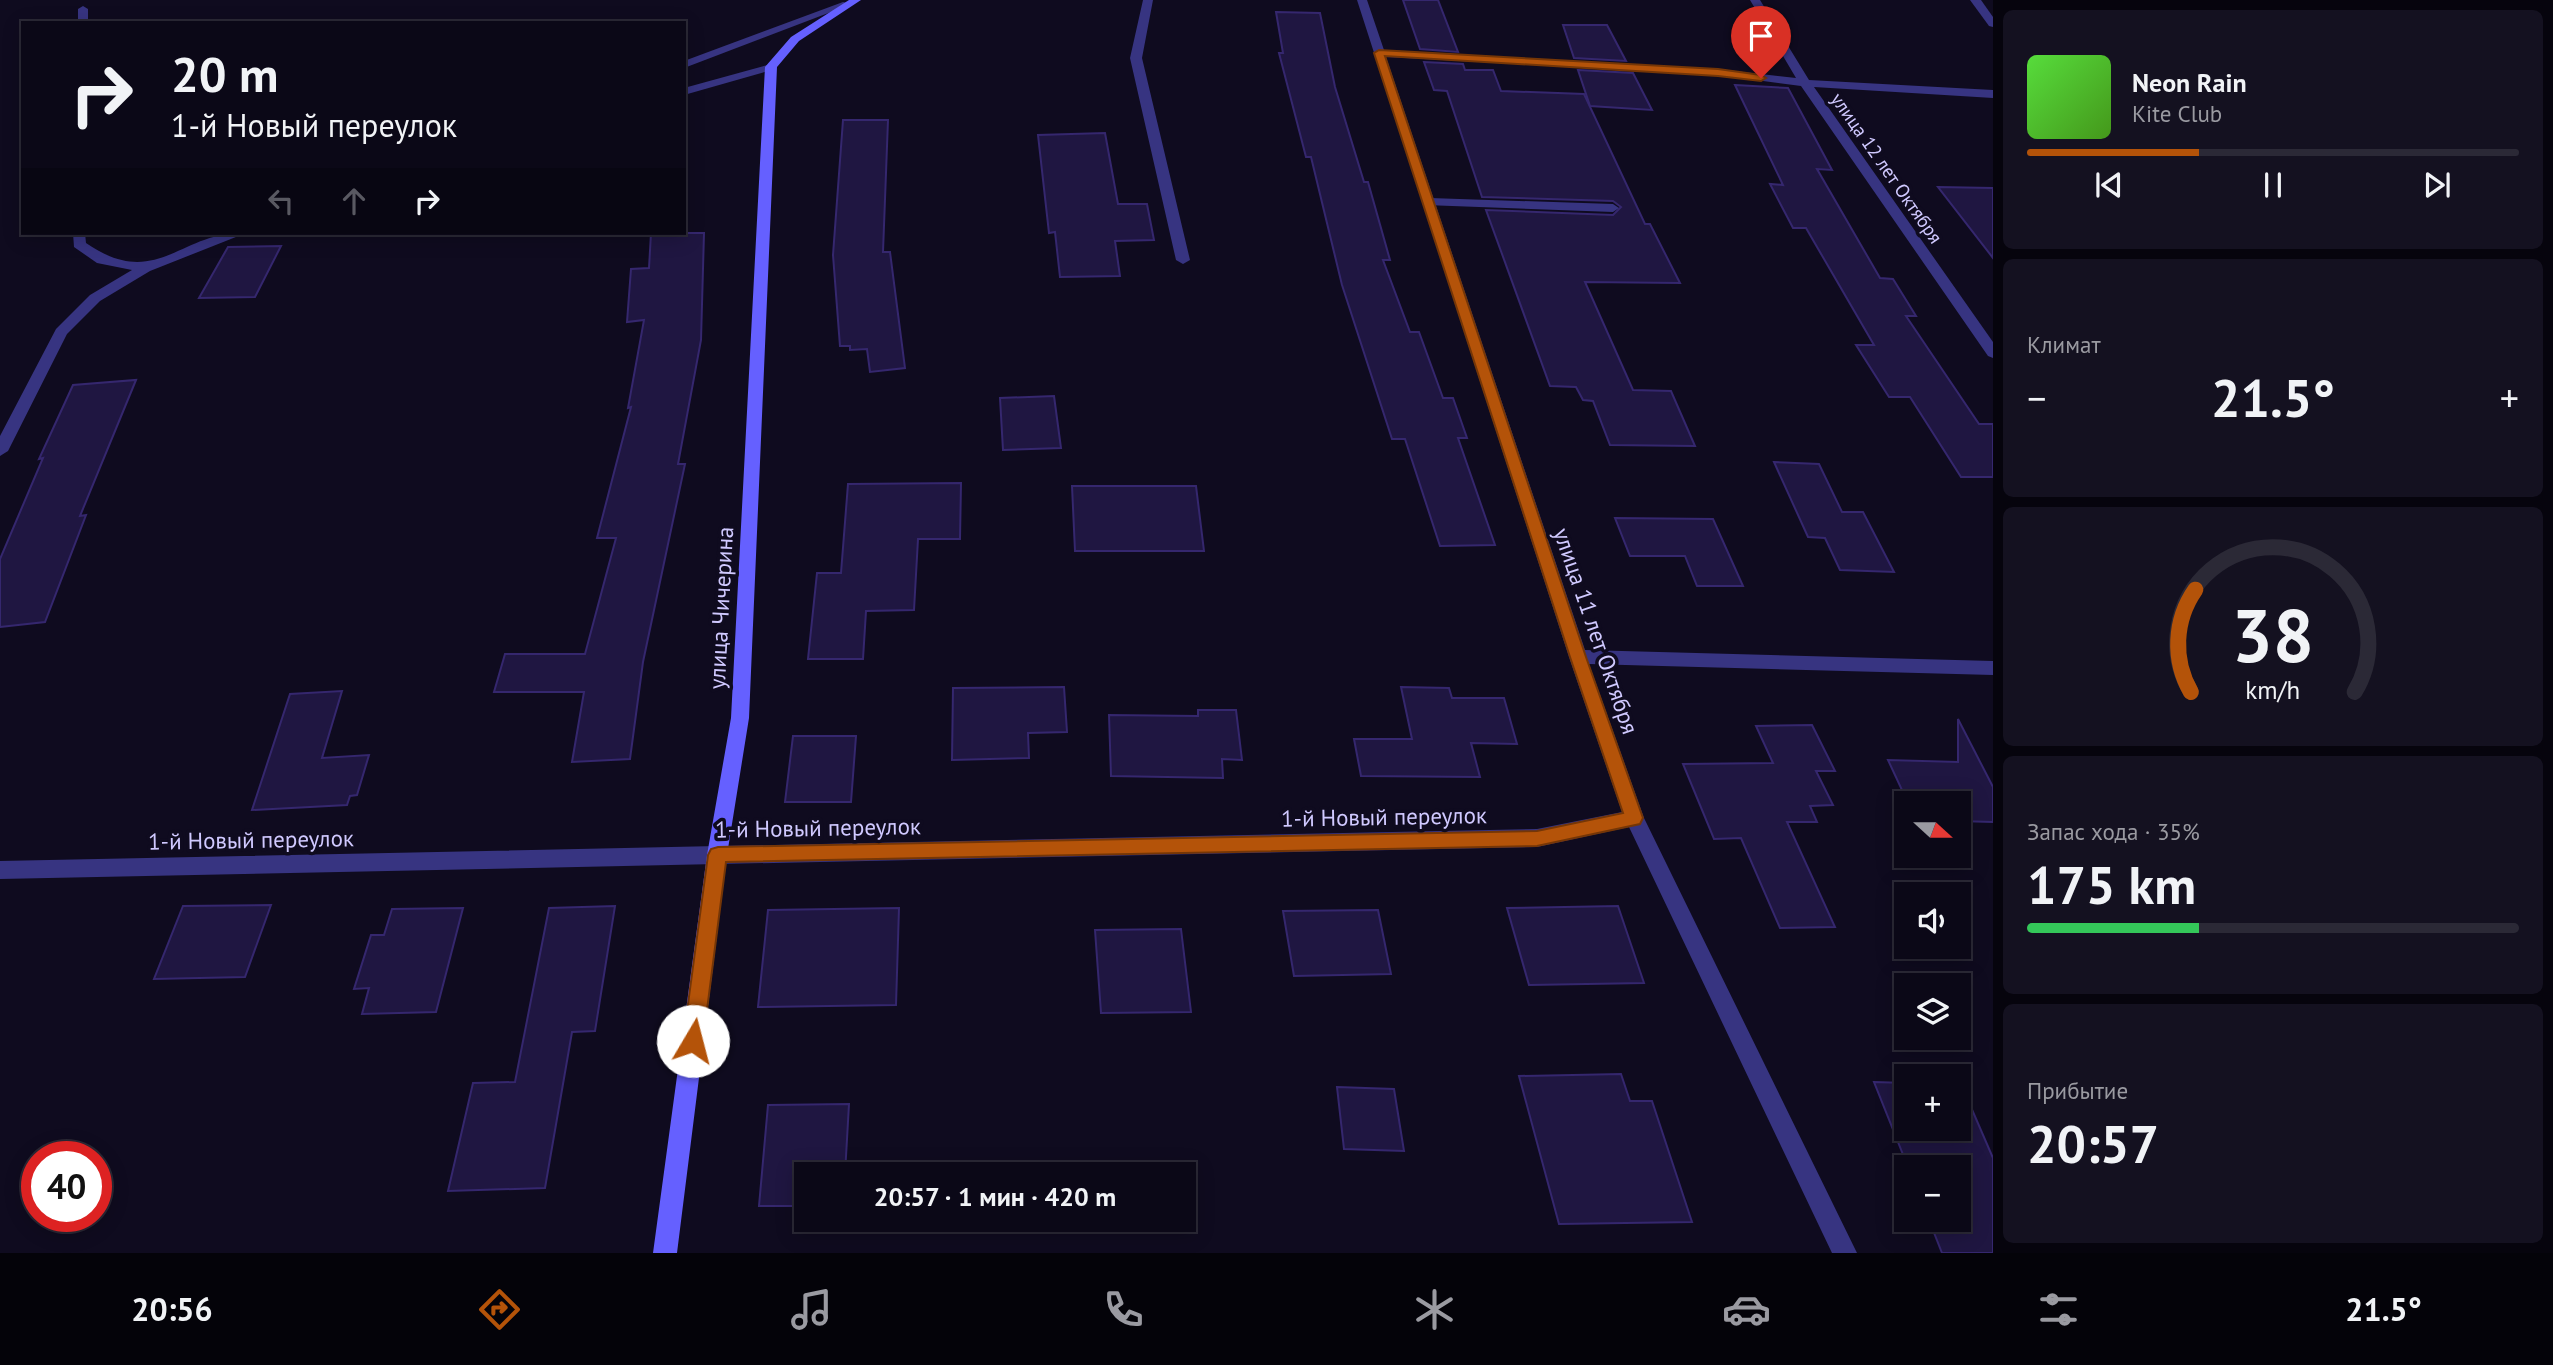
<!DOCTYPE html>
<html lang="ru">
<meta charset="utf-8">
<style>
:root{--surface:#0b0817;--page:#141120;--text:#f1f3f6;--muted:#9a9aa1;--line:#2b2936;--accent:#b45309}
body{margin:0;font-family:"PT Sans",sans-serif;background:var(--page);color:var(--text);height:100vh;display:flex;flex-direction:column;font-size:26px;white-space:nowrap}
*{box-sizing:border-box;margin:0}
p{font-size:23px;color:var(--muted)}
.icon{flex:none;width:38px;height:38px;fill:none;stroke:currentColor;stroke-width:2;stroke-linecap:round;stroke-linejoin:round}
.map{position:relative;flex:1;overflow:hidden}
.drawer{display:flex;flex-direction:column;gap:10px;padding:10px;background:#06040d;width:560px}
.drawer>*{flex:none}
.banner{position:absolute;left:21px;top:21px;width:665px;height:214px;border-radius:0px;box-shadow:0 4px 18px #0003,0 0 0 2px var(--line);background:#0b0817;color:var(--text);overflow:hidden}
.needle{width:46px;rotate:111deg}
.controls{position:absolute;left:1894px;top:791px;display:grid;gap:14px}
.controls a{display:grid;place-items:center;width:77px;height:77px;border-radius:0px;background:var(--surface);box-shadow:0 4px 18px #0003,0 0 0 2px var(--line);font-size:35px}
.speed{position:absolute;left:21px;top:1141px;display:flex;gap:14px;font-size:35px;font-weight:700;text-align:center}
.speed>*{display:grid;place-content:center;width:91px;height:91px;border-radius:50%;background:var(--surface);box-shadow:0 4px 18px #0003,0 0 0 2px var(--line);line-height:1}
.speed .limit{border:10px solid #d22;background:#fff;color:#111}
.pin{position:absolute;display:grid;place-items:center;width:60px;height:60px;color:#fff;margin:-72px -30px;border-radius:50% 50% 50% 0;rotate:-45deg;box-shadow:0 0 7px #0007}
.pin .icon{rotate:45deg}
.me{position:absolute;width:77px;margin:-38px;rotate:8deg;stroke-linejoin:round;filter:drop-shadow(0 0 5px #0008)}
.turn{display:flex;align-items:center;gap:24px;height:147px;padding:0 35px;font-size:32px}
.turn .icon{width:91px;height:91px;stroke-width:2.5}
.turn b{display:block;font-size:49px;line-height:60px}
.lanes{display:flex;align-items:center;height:66px;padding:0 35px;background:#0003;justify-content:center;gap:35px;direction:ltr}
.lanes .off{opacity:.35}
.big{font-size:52px;font-weight:600;line-height:1.1}
.drawer .widget{flex:1;display:flex;flex-direction:column;justify-content:center;gap:10px;min-width:0;padding:0 24px;border-radius:10px;background:var(--page)}
.drawer .dial{align-items:center;gap:0}
.dial svg{height:182px;overflow:visible;fill:none;stroke:var(--line);stroke-width:7;stroke-linecap:round;text-anchor:middle}
.dial text{fill:var(--text);stroke:none}
.song{display:flex;align-items:center;gap:21px}
.cover{width:84px;height:84px;border-radius:10px;background:linear-gradient(135deg,hsl(110 70% 55%),hsl(100 70% 35%))}
.played{height:7px;border-radius:4px;background:linear-gradient(90deg,var(--accent) 35%,var(--line) 35%)}
.keys{display:flex;justify-content:space-around;direction:ltr}
.heat{display:flex;justify-content:space-between;align-items:center;font-size:38px;direction:ltr}
.charge{height:10px;border-radius:5px;background:linear-gradient(90deg,#34c759 35%,var(--line) 0)}
.trip{position:absolute;left:794px;top:1162px;width:402px;height:70px;border-radius:0px;background:var(--surface);box-shadow:0 4px 18px #0003,0 0 0 2px var(--line);font-weight:600;line-height:70px;text-align:center}
.tab-bar{display:flex;height:112px;justify-content:space-around;align-items:center;background:#040309;color:var(--muted)}
.tab-bar .icon{width:49px;height:49px}
.tab-bar .current{color:var(--accent)}
.tab-bar b{font-size:32px;color:var(--text)}
main{display:flex;flex:1;min-height:0}
.map>svg:first-child{display:block}
.building{fill:#1f1641;stroke:#35276e;stroke-width:2}
.lines{fill:none;stroke-linecap:round;stroke-linejoin:round}
.lane{fill:#373481;fill-rule:evenodd}
.street{fill:#373481;fill-rule:evenodd}
.secondary{fill:#6560ff;fill-rule:evenodd}
.route{fill:#b45309;stroke:#753606;stroke-width:2}
.labels{text-anchor:middle;stroke-width:7;stroke-linejoin:round;paint-order:stroke}
.far-street-label{font-size:19px;fill:#d0c9ff;stroke:#0f0b1f}
.street-label{font-size:23px;fill:#d0c9ff;stroke:#0f0b1f}
</style>
<main>
<div class="map">
<svg width="1993" height="1253" viewBox="0 0 1993 1253">
<rect width="100%" height="100%" fill="#0f0b1f"/>
<g class="building">
<path d="M1403 0H1438L1458 52 1420 49Z"/>
<path d="M1276 12 1320 13 1335 87 1364 182H1368L1390 260H1383L1410 332H1419L1443 398H1453L1467 438H1458L1495 545 1440 546 1405 439H1392L1342 285 1311 157H1306L1279 53H1283Z"/>
<path d="M1563 25H1607L1626 61 1574 58Z"/>
<path d="M1424 62 1463 64 1465 70H1493L1501 91 1584 94 1645 224H1650L1680 283 1585 282 1633 390 1671 391 1695 446 1610 445 1593 401 1583 400 1576 387 1550 386 1486 210 1613 215 1621 207 1613 201 1482 197 1447 91 1434 90Z"/>
<path d="M1578 70 1633 73 1652 110 1590 106Z"/>
<path d="M1735 85 1788 88 1832 170 1817 169 1880 278 1893 279 1916 316H1906L1979 424H1993V477H1961L1910 397H1889L1856 345H1874L1806 228H1793L1770 184 1783 185Z"/>
<path d="M843 120H888L883 252H890L905 368 870 372 867 349 850 350V346H840L833 255Z"/>
<path d="M1105 133 1118 204H1147L1154 240 1115 241 1120 276 1060 277 1055 232 1049 233 1038 135Z"/>
<path d="M1938 187 1993 188V258Z"/>
<path d="M651 233H704L701 340 678 464H685L643 662 630 759 572 762 584 692H494L505 654H585L616 538H597L631 407 628 408 644 320 627 322 631 269 649 268Z"/>
<path d="M281 246 255 297 199 298 228 247Z"/>
<path d="M136 380 80 516 86 515 45 622 0 627V559L43 458 39 459 73 385Z"/>
<path d="M1054 396 1061 448 1003 450 1000 398Z"/>
<path d="M1774 462 1819 464 1842 512H1863L1894 572 1840 570 1825 538 1808 537Z"/>
<path d="M961 483 960 539H918L914 610 866 611 863 659H808L817 573H841L848 484Z"/>
<path d="M1072 486H1196L1204 551H1075Z"/>
<path d="M1615 518 1713 519 1743 586H1697L1685 556H1630Z"/>
<path d="M1064 687 1067 732 1028 733 1029 758 952 760 953 688Z"/>
<path d="M1401 687 1449 688 1452 698H1504L1517 744 1471 743 1480 777 1361 776 1354 739H1412Z"/>
<path d="M342 691 322 758 369 755 357 795 350 796 347 805 252 810 290 694Z"/>
<path d="M1198 710H1236L1242 760 1222 759 1223 778 1111 776 1109 715 1198 716Z"/>
<path d="M1958 719 1993 787V822L1958 821V803H1908L1888 760 1958 762Z"/>
<path d="M1812 725 1835 771H1816L1833 805 1810 806 1817 822H1787L1835 927 1780 928 1741 838 1714 839 1683 764 1773 763 1756 726Z"/>
<path d="M793 736H856L851 802H785Z"/>
<path d="M271 905 245 977 154 979 183 906Z"/>
<path d="M615 906 595 1031 572 1032 545 1188 448 1191 473 1083 515 1082 549 908Z"/>
<path d="M1618 906 1644 983 1529 985 1507 908Z"/>
<path d="M463 908 436 1012 362 1014 369 988 354 989 371 935H384L392 909Z"/>
<path d="M899 908 896 1005 758 1007 768 910Z"/>
<path d="M1378 910 1391 974 1294 976 1283 911Z"/>
<path d="M1181 929 1191 1012 1101 1013 1095 930Z"/>
<path d="M1621 1074 1630 1101H1652L1692 1222 1559 1224 1519 1076Z"/>
<path d="M1874 1082 1906 1083V1129H1958V1084H1961L1993 1158V1253H1942L1929 1220H1958V1167H1908Z"/>
<path d="M1337 1087 1394 1089 1404 1151 1344 1149Z"/>
<path d="M849 1104 845 1174H807V1206H759L768 1105Z"/>
</g>
<g class="lines">
<g class="lane">
<path d="M1143 0H1153L1142 58 1190 260 1183 264 1176 260 1130 58Z"/>
<path d="M1430 198 1613 204 1619 208 1613 212 1425 205V199Z"/>
</g>
<g class="street">
<path d="M1357 0H1367L1384 50 1718 69 1796 78 1750 0H1760L1809 80 1993 90V98L1814 87 1993 342V358L1988 356 1801 86 1718 75 1386 57 1585 650 1993 661V675L1589 664 1644 818 1857 1253H1832L1629 827 1537 847 0 879V861L1537 829 1622 812 1569 657Z"/>
<path d="M1970 0H1981L1993 17V27L1989 26Z"/>
<path d="M843 2 852 4 684 68V61Z"/>
<path d="M83 6 88 9V23H78V9Z"/>
<path d="M771 64 775 65V69L684 95V88Z"/>
<path d="M73 233H85L86 243C157 292 180 230 246 233L150 271 100 301 67 334 8 451 0 456V436L56 329 90 295 132 270 97 263 74 247Z"/>
</g>
<path class="secondary" d="M849 0H861L799 41 777 67 749 718 727 855 677 1253H653L707 855 731 718 765 67 791 37Z"/>
</g>
<path class="route" d="M1379 50 1718 69 1761 75 1766 78 1761 81 1718 76 1385 56 1586 657 1643 818 1640 824 1537 846 726 862 703 1041 700 1047 693 1050 686 1047 683 1041 708 855 711 849 718 847 1537 831 1623 813 1570 657 1374 53Z"/>
<g class="labels">
<g class="far-street-label">
<text transform="translate(1887 168) rotate(55)" y="7">улица 12 лет Октября</text>
</g>
<g class="street-label">
<text transform="translate(721 608) rotate(-87)" y="8">улица Чичерина</text>
<text transform="translate(1596 631) rotate(71)" y="8">улица 11 лет Октября</text>
<text transform="translate(1384 817) rotate(-1)" y="8">1-й Новый переулок</text>
<text transform="translate(818 828) rotate(-1)" y="8">1-й Новый переулок</text>
<text transform="translate(251 840) rotate(-1)" y="8">1-й Новый переулок</text>
</g>
</g>
</svg>
<div class="controls">
<a><svg class="needle" viewBox="-14 -14 28 28"><path d="M0-13l5 13h-10z" fill="#e53935"/><path d="M0 13l5-13h-10z" fill="#9a9aa1"/></svg></a>
<a><svg class="icon" aria-label="sound" viewBox="0 0 24 24"><path d="M4 9h4l5-4v14l-5-4H4zM17 9q2 3 0 6"/></svg></a>
<a><svg class="icon" aria-label="layers" viewBox="0 0 24 24"><path d="M12 4l9 5-9 5-9-5zM3 14l9 5 9-5"/></svg></a>
<a>+</a>
<a>−</a>
</div>
<div class="speed"><div class="limit">40</div></div>
<div class="pin" style="left:1761px;top:78px;background:#d93025"><svg class="icon" aria-label="arrive" viewBox="0 0 24 24"><path d="M6 21V4h12l-3 4 3 4H6"/></svg></div>
<svg class="me" style="left:693px;top:1041px" viewBox="-20 -20 40 40"><circle r="19" fill="#fff"/><path d="M0-13L10 11 0 6-10 11z" fill="#b45309"/></svg>
<div class="trip">20:57 · 1 мин · 420 m</div>
<div class="banner">
<div class="turn"><svg class="icon" aria-label="right" viewBox="0 0 24 24"><path d="M7 20v-9h11M14 6l5 5-5 5"/></svg><div><b>20 m</b>1-й Новый переулок</div></div>
<div class="lanes"><svg class="icon off" aria-label="left" viewBox="0 0 24 24"><path d="M17 20v-9H6M10 6l-5 5 5 5"/></svg><svg class="icon off" aria-label="ahead" viewBox="0 0 24 24"><path d="M12 20V5M6 11l6-6 6 6"/></svg><svg class="icon" aria-label="right" viewBox="0 0 24 24"><path d="M7 20v-9h11M14 6l5 5-5 5"/></svg></div>
</div>
</div>
<section class="drawer">
<div class="widget">
<div class="song"><i class="cover"></i><div><b>Neon Rain</b><p>Kite Club</p></div></div>
<div class="played"></div>
<div class="keys"><svg class="icon" aria-label="previous" viewBox="0 0 24 24"><path d="M18 5L8 12l10 7zM5 5v14"/></svg><svg class="icon" aria-label="pause" viewBox="0 0 24 24"><path d="M8 5v14M16 5v14"/></svg><svg class="icon" aria-label="next" viewBox="0 0 24 24"><path d="M6 5l10 7-10 7zM19 5v14"/></svg></div>
</div>
<div class="widget"><p>Климат</p>
<div class="heat"><a>−</a><b class="big">21.5°</b><a>+</a></div>
</div>
<div class="widget dial"><svg viewBox="0 0 100 80">
<path d="M14 69A42 42 0 1 1 86 69"/>
<path d="M14 69A42 42 0 0 1 16 24" stroke="#b45309"/>
<text x="50" y="56" font-size="32" font-weight="700">38</text>
<text x="50" y="72" font-size="11">km/h</text>
</svg></div>
<div class="widget"><p>Запас хода · 35%</p><b class="big">175 km</b><div class="charge"></div></div>
<div class="widget"><p>Прибытие</p><b class="big">20:57</b></div>
</section>
</main>
<nav class="tab-bar">
<b>20:56</b>
<svg class="icon current" aria-label="directions" viewBox="0 0 24 24"><path d="M12 3l9 9-9 9-9-9zM9 14v-3h6M13 9l2 2-2 2"/></svg>
<svg class="icon" aria-label="music" viewBox="0 0 24 24"><path d="M9 18V5l10-2v13"/><circle cx="6" cy="18" r="3"/><circle cx="16" cy="16" r="3"/></svg>
<svg class="icon" aria-label="phone" viewBox="0 0 24 24"><path d="M5 4h4l2 5-3 2q2 4 5 5l2-3 5 2v4C11 20 4 13 5 4z"/></svg>
<svg class="icon" aria-label="climate" viewBox="0 0 24 24"><path d="M12 3v18M4 7l16 10M4 17L20 7"/></svg>
<svg class="icon" aria-label="car" viewBox="0 0 24 24"><path d="M5 17H2v-5l4-1 3-4h7l3 4 3 1v5h-3M9 17h6M6 11h13"/><circle cx="7" cy="17" r="2"/><circle cx="17" cy="17" r="2"/></svg>
<svg class="icon" aria-label="filters" viewBox="0 0 24 24"><path d="M4 7h16M4 17h16"/><circle cx="9" cy="7" r="2"/><circle cx="15" cy="17" r="2"/></svg>
<b>21.5°</b>
</nav>
